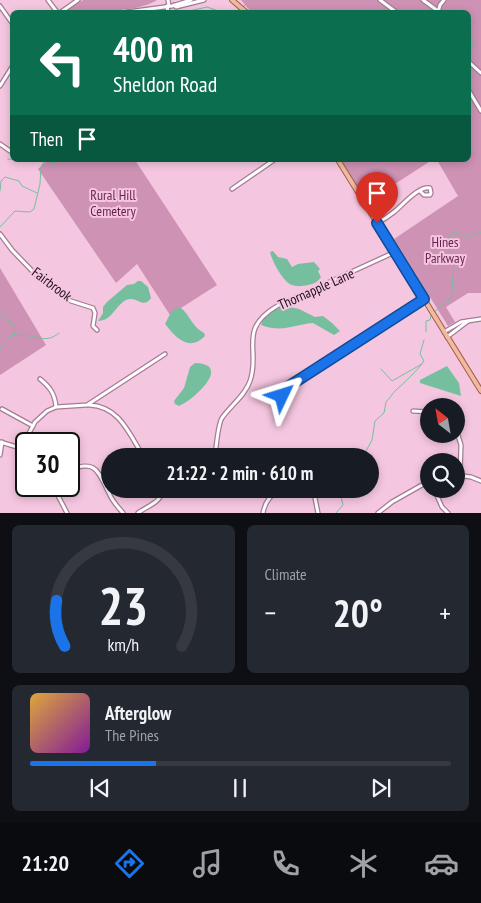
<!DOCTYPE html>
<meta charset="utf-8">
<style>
:root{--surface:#171b24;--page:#242831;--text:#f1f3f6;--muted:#9ea1a6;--line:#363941;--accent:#1a73e8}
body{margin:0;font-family:"PT Sans Narrow",sans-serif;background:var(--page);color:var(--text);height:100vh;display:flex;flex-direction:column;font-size:19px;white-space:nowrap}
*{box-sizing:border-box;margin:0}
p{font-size:16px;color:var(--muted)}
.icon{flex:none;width:28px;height:28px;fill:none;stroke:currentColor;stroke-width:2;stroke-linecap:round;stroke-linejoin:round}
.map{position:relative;height:513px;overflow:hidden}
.drawer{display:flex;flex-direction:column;gap:12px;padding:12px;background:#0d0f14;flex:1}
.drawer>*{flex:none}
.guide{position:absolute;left:10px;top:10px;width:461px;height:152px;border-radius:8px;box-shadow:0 2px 8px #0003;background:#0b6e4f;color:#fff;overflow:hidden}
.needle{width:32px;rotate:329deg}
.controls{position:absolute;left:420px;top:398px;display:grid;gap:10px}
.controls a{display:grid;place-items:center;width:45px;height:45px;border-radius:50%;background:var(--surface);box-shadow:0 2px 8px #0003;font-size:25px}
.speed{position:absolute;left:15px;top:432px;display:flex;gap:10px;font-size:25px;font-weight:700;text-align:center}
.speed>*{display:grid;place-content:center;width:65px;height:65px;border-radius:50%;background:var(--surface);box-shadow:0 2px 8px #0003;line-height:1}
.speed .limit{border:2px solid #111;border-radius:8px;background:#fff;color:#111}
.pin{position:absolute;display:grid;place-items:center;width:42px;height:42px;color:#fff;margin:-51px -21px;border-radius:50% 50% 50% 0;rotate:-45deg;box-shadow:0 0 5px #0007}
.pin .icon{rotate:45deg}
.me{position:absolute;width:55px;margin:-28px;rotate:49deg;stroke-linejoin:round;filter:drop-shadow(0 0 4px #0008)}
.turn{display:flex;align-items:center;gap:18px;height:105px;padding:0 20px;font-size:22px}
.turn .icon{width:65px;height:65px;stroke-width:2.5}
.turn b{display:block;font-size:35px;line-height:42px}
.then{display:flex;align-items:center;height:48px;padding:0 20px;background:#0003;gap:10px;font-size:19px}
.big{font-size:38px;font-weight:700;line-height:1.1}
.drawer .tile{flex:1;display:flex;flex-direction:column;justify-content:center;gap:8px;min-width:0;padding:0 18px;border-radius:8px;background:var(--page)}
.drawer .dial{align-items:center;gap:0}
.dial svg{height:130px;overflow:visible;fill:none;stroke:var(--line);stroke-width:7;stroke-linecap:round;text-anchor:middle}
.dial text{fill:var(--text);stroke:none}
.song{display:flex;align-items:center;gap:15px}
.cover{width:60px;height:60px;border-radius:8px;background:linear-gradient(135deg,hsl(40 70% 55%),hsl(290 70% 35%))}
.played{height:5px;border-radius:2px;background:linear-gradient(90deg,var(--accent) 30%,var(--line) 30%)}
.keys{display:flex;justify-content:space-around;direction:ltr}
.heat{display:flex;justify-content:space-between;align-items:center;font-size:28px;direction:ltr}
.drawer .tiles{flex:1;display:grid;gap:12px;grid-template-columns:1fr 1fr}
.tile:last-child{grid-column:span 2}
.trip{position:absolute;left:101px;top:448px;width:278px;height:50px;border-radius:25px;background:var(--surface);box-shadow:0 2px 8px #0003;font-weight:700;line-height:50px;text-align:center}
.menu{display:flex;height:80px;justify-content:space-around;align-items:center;background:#090b0e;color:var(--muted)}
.menu .icon{width:35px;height:35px}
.menu .active{color:var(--accent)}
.menu b{font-size:22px;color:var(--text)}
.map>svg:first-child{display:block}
.green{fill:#cd92b4}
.water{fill:#76bf9e}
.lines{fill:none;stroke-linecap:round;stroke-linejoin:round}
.stream{stroke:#76bf9e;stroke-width:1}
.minor-casing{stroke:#a77b94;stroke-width:5.5}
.major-casing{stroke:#a15f47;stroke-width:6}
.minor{stroke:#fff;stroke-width:3}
.major{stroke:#f1b9a0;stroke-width:4}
.route-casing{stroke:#114b97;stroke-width:12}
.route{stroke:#1a73e8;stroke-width:9}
.labels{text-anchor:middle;stroke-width:4;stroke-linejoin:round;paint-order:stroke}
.park-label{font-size:14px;fill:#681f4f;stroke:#f5c6e0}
.street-label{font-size:14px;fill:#1e0e18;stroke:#f5c6e0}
</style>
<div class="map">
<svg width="481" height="513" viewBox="0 0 481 513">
<rect width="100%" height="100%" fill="#f5c6e0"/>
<g class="green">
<path d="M83 0H157C140 12 86 13 64 12Z"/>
<path d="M241 0H481V293H468L446 307 455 322 448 326 394 239 458 196 437 160H469V12H251Z"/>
<path d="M48 160H135L217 285 170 315 137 264 116 283 38 169Z"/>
<path d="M340 160H432L367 202Z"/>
<path d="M0 268 46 345 0 375Z"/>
</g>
<g class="water">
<path d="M273 251 278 257 287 259 292 267 298 264 314 262 320 269 318 271 321 277C318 282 314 284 308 285 303 286 297 287 292 285 283 282 272 261 270 252Z"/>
<path d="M138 281H141L148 287 151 298C143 310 137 295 126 300 115 306 112 321 98 321L103 313V307L107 302 127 285 134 284Z"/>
<path d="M285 306 299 309 315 317 323 316 332 323 340 331 334 335 313 323C292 325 283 333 261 325 264 315 275 309 285 306Z"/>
<path d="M179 307C189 312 191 326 204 333L205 336C189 352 176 338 165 324L171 312Z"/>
<path d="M195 363C233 364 194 400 179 406L175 404 174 401 184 388 190 367Z"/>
<path d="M447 366 459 383 461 396 420 383V380Z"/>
</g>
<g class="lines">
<g class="stream">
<path d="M243 7 250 0"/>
<path d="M185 12 207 7 221 12"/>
<path d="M234 12 240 9"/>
<path d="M469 17 471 16"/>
<path d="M469 35 473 42 471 49H469"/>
<path d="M8 159 19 160"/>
<path d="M0 191 1 181 5 177 19 181 22 186 37 193"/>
<path d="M0 227 15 211 30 212 34 209 40 184 41 167 44 162 47 161 54 163 56 160"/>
<path d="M434 312 449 300 454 293 452 285 454 268 447 242 452 233 455 232 468 238 481 232"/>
<path d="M0 314 13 324 16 330 0 349"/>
<path d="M426 332V321L430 320 431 315"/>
<path d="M13 334C19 337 23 334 29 336 41 338 48 342 59 333"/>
<path d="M381 369 392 381 422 364"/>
<path d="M366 456V451L372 440 375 421 384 413 386 402C390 398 392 394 396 390 406 381 416 372 424 361L420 354 424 340"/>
<path d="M336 513 343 505 341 497 350 489"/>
</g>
<g class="minor-casing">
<g id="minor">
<path d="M48 0 57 12"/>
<path d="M168 0 169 6"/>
<path d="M380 0 396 12"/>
<path d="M423 0 438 11"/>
<path d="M174 5 176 7 204 0"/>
<path d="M0 6 12 23"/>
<path d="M167 6 168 12"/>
<path d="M61 12 78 0"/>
<path d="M127 12 172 6 191 0"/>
<path d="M438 12 440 5 444 0"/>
<path d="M469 62 481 73"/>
<path d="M0 86 12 67"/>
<path d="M469 91 481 111"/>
<path d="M0 144 10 151"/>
<path d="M232 189 274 160"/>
<path d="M377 223C383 220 389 216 394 212 403 205 418 186 430 188L431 193 430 195H424L420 191"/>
<path d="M0 234 12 250 37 276 49 282 68 300 93 308 95 313 93 326 97 330"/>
<path d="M444 332 461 322 481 319"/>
<path d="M447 337 468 321"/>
<path d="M40 379C50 387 55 394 56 407"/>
<path d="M282 396 286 388 424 299"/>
<path d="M89 405C119 406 129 433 143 456"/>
<path d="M2 409 33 426"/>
<path d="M413 411 429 412"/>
<path d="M456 429 461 445 460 476"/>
<path d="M0 442 17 447 26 452"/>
<path d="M21 448 35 422 47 411 56 407 87 405 165 354"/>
<path d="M0 455 2 442"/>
<path d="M210 456 215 451"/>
<path d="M215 456C216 448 218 424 222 418 230 406 245 396 250 381 261 350 237 330 277 306L395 252"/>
<path d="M69 470C97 459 98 472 109 493 112 501 118 507 123 513"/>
<path d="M456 475 471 477 481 481"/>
<path d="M53 486 67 513"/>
<path d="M310 489 315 498 318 513"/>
<path d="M434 489 442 507 448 513"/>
<path d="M138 513C147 506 163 502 162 489"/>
<path d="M263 513C265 501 271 495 281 489"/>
<path d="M378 513 392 502 429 481"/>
</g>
</g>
<g class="major-casing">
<g id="major">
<path d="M232 0 246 12"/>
<path d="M338 160 481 391"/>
</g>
</g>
<use href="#minor" class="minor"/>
<use href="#major" class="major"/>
</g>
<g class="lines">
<g class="route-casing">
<path id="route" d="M282 396 286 388 424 299 377 223"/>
</g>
<use href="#route" class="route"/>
</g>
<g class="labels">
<g class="park-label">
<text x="113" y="200">Rural Hill<tspan x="113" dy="16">Cemetery</tspan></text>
<text x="445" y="247">Hines<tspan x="445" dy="16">Parkway</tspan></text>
</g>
<g class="street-label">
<text transform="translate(52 284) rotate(37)" y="5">Fairbrook</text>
<text transform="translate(316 289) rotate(-24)" y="5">Thornapple Lane</text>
</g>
</g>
</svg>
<div class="controls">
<a><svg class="needle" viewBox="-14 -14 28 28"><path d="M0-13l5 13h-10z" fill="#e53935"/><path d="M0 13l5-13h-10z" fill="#9ea1a6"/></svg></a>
<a><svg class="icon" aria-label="search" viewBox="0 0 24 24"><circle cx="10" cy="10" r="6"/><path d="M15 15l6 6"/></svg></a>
</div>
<div class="speed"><div class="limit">30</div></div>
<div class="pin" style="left:377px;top:223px;background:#d93025"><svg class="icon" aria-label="arrive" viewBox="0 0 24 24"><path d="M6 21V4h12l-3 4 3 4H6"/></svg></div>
<svg class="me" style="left:282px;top:396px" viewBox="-20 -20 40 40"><path d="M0-17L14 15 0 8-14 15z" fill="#1a73e8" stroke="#fff" stroke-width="4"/></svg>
<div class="trip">21:22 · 2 min · 610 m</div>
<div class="guide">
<div class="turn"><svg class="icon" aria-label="left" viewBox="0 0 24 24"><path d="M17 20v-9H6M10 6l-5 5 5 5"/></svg><div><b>400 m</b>Sheldon Road</div></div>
<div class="then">Then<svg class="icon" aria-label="arrive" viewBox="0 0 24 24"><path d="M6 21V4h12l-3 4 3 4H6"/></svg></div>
</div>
</div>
<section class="drawer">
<div class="tiles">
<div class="tile dial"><svg viewBox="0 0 100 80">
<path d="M14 69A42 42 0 1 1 86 69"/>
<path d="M14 69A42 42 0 0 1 9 41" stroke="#1a73e8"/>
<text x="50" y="56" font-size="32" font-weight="700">23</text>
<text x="50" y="72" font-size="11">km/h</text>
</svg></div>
<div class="tile"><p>Climate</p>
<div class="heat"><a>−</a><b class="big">20°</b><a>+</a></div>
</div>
<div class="tile">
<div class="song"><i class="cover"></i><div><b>Afterglow</b><p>The Pines</p></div></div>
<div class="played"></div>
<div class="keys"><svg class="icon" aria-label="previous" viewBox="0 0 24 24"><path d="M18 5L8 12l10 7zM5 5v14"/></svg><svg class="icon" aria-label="pause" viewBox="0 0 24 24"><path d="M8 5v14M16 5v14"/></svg><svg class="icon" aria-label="next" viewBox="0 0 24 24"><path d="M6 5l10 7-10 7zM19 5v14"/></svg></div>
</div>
</div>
</section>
<nav class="menu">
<b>21:20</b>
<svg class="icon active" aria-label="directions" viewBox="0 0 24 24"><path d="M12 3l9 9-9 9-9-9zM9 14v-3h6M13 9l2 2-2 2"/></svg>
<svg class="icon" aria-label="music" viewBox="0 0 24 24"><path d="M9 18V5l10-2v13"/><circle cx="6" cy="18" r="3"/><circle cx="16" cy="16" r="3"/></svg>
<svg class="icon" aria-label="phone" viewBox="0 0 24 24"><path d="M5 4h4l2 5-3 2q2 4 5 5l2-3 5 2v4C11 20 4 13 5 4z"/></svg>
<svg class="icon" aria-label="climate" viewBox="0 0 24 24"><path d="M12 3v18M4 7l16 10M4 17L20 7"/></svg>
<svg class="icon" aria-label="car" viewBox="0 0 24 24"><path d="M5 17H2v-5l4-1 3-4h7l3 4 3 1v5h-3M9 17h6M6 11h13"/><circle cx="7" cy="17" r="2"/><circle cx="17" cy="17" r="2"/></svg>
</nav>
